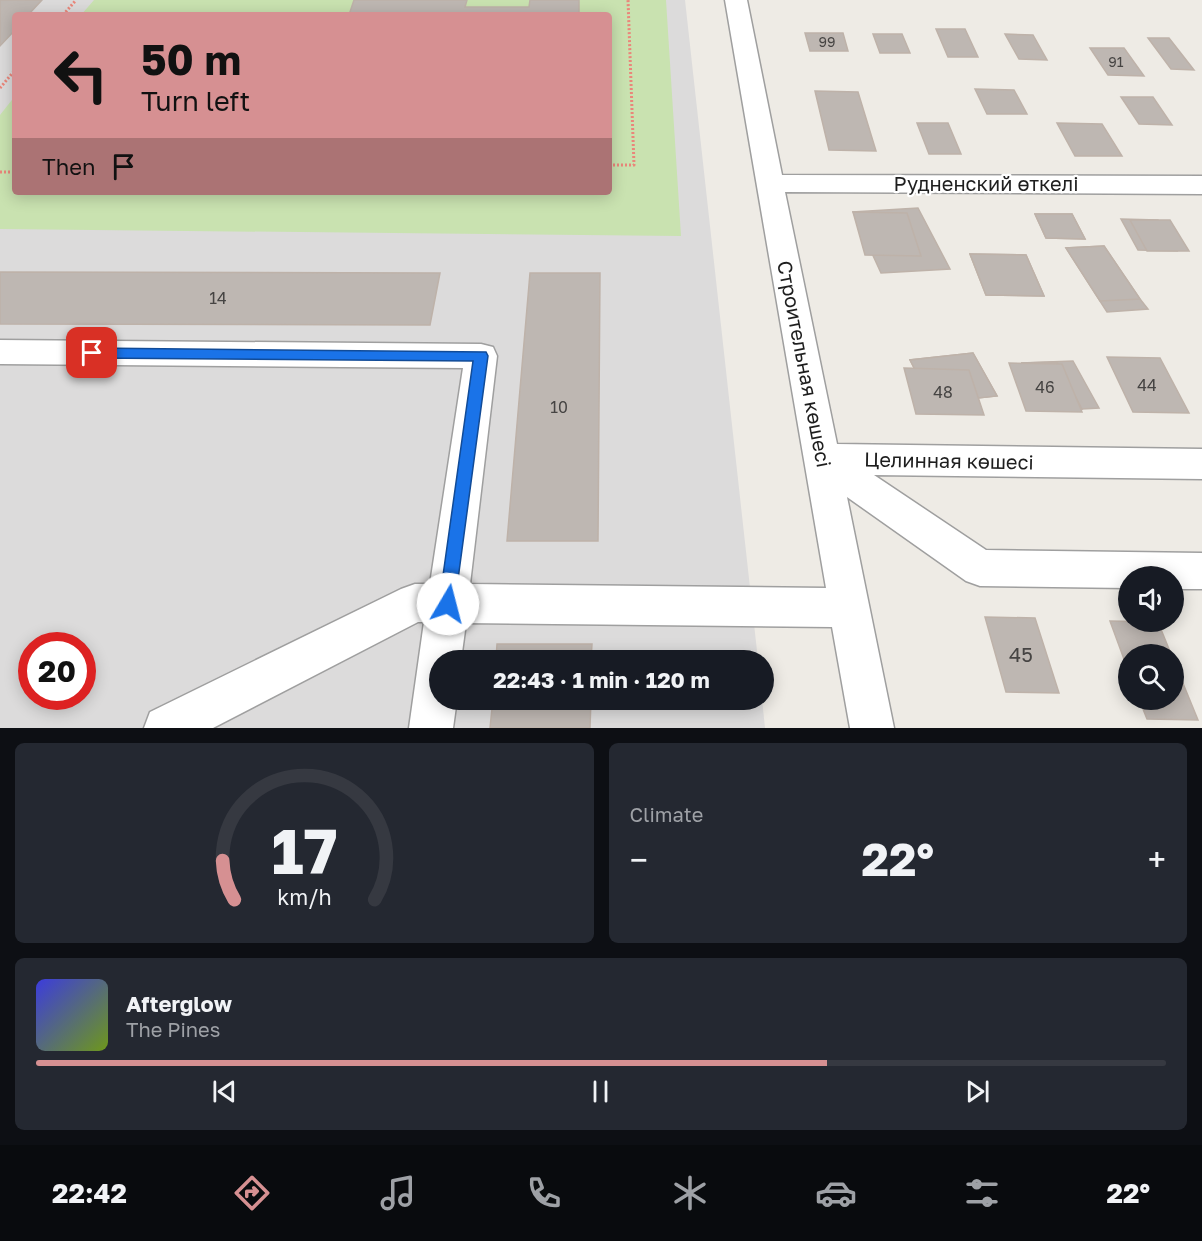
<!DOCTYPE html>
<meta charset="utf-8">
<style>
:root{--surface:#171b24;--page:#242831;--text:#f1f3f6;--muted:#9ea1a6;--line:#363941;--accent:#d69092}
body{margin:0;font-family:"Golos Text",sans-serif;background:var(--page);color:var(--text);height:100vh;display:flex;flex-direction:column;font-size:22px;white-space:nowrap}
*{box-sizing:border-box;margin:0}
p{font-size:20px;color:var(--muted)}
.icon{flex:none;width:33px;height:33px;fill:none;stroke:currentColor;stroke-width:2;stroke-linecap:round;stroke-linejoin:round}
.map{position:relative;height:728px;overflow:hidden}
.side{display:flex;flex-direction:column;gap:15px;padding:15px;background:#0d0f14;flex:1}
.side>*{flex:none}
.guide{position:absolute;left:12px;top:12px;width:600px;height:183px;border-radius:6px;box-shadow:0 3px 15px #0003;background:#d69092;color:#111;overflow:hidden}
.buttons{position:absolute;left:1118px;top:566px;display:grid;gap:12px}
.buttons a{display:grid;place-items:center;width:66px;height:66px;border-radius:50%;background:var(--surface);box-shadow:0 3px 15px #0003;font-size:30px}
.speed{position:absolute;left:18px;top:632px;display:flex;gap:12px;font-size:30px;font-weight:700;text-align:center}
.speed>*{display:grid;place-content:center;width:78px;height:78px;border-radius:50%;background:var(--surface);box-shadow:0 3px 15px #0003;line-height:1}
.speed .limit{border:9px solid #d22;background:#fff;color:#111}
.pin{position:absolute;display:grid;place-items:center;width:51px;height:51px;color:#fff;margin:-26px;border-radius:12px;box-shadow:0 3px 9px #0006}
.me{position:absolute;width:66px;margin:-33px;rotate:8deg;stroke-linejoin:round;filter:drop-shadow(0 0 4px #0008)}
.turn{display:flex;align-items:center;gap:21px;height:126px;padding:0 30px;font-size:27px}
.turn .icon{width:78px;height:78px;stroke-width:2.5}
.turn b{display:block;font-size:42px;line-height:51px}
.then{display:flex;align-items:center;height:57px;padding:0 30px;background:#0003;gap:12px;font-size:22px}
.big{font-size:45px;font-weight:700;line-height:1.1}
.side .card{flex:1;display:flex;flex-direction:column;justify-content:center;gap:9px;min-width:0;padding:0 21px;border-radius:9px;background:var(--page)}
.side .dial{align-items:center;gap:0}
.dial svg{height:156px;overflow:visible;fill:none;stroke:var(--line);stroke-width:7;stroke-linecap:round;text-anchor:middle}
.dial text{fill:var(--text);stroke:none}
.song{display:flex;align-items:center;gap:18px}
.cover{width:72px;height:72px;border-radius:9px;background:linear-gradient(135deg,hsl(240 70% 55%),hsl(80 70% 35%))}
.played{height:6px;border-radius:3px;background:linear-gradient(90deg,var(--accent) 70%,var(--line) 70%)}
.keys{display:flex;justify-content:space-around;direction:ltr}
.heat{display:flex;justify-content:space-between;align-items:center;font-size:33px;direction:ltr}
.side .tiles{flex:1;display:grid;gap:15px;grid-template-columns:1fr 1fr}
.card:last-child{grid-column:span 2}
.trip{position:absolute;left:429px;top:650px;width:345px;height:60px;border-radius:30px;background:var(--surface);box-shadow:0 3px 15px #0003;font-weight:700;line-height:60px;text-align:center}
.tabs{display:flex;height:96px;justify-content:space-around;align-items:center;background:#090b0e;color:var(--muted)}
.tabs .icon{width:42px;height:42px}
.tabs .active{color:var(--accent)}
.tabs b{font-size:27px;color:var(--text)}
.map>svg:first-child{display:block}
.residential{fill:#dcdbdb;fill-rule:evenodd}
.grass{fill:#c9e2b0}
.building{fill:#beb7b2;stroke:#beb2a9;stroke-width:1.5}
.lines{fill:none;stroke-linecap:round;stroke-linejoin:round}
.minor-casing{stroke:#9f9f9f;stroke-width:3}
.path{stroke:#ea867a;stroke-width:3;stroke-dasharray:2 2;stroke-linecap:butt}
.minor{fill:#fff;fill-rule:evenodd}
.route{fill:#1a73e8;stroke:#114b97;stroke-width:1.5}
.labels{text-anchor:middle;stroke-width:4.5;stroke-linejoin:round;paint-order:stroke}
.far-number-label{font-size:14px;fill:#464443}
.number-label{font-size:16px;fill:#464443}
.street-label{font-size:20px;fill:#1e1e1e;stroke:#fff}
.near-number-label{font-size:20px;fill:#464443}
</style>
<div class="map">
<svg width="1202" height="728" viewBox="0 0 1202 728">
<rect width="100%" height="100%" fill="#eeebe5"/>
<path class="residential" d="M0 0H685L758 660H440V699H762L765 728H0ZM15 15H609V192H15ZM32 645H82V696H32Z"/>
<path class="grass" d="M94 0H666L681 236 0 229V115L15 96V192H609V15H81Z"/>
<g class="building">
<path d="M0 0H42L28 15H15V30L0 46Z"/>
<path d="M354 0H467L465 7H529L530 0H579V15H349Z"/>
<path d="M936 29H965L978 57H948Z"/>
<path d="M805 33H843L848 51H810Z"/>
<path d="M873 34H902L910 53H880Z"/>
<path d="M1005 34 1033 35 1047 60 1019 59Z"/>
<path d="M1148 38H1169L1194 70 1171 69Z"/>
<path d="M1090 48H1124L1144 76 1108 75Z"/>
<path d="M975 89 1014 90 1027 114H987Z"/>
<path d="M815 91 858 92 876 151 829 150Z"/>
<path d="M1121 97H1153L1172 125 1139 124Z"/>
<path d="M917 123H948L961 154H929Z"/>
<path d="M1057 123 1102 124 1122 156H1075Z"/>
<path d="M918 208 950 269 881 273 853 212Z"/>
<path d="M853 212 907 213 921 256 865 255Z"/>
<path d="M1035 214H1072L1085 239 1046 238Z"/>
<path d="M1035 214H1072L1085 239 1046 238Z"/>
<path d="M1121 219 1158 220 1177 251 1138 250Z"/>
<path d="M1130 220H1170L1189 251H1147Z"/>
<path d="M1104 246 1140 299 1148 309 1107 312 1066 248Z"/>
<path d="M1104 246 1140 299 1100 301 1066 248Z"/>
<path d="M970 254 1026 255 1044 296 986 295Z"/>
<path d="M970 254 1026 255 1044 296 986 295Z"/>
<path d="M0 272 440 273 430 325 0 324Z"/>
<path d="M530 273H600L598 541H507Z"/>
<path d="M973 353 997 396 932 403 910 360Z"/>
<path d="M973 353 997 396 932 403 910 360Z"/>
<path d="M1107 357 1160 358 1189 413 1133 412Z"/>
<path d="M1073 361 1099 408 1045 411 1022 363Z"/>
<path d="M1057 362 1082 409 1045 411 1022 363Z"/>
<path d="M1009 363 1062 364 1082 412 1026 411Z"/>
<path d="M904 368 969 370 984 415 916 414Z"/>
<path d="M985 617 1035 618 1059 693 1006 692Z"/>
<path d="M1110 621 1158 622 1171 654H1128V670Z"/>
<path d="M497 644H592L591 660H496Z"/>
<path d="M1173 659 1198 720 1147 719 1139 699H1173Z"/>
<path d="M493 699H591L590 728H490Z"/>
</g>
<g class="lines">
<g class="minor-casing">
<path id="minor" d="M725 0H747L782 175 1202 176V194L785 192 837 444 1202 449V479L874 475 986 550 1202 553V589H1173V576H1128V588L980 586 966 581 847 497 894 728H850L832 627 466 623 461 660H440V699H457L453 728H409L424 622H418L213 728H144L150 712 401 589 415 584H430L463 368 0 364V340L481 344 493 347 497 356 470 584 826 588Z"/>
</g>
<g class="path">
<path d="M63 15 76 0"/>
<path d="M0 88 15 70"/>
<path d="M609 165H634L628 0"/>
<path d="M0 172H15"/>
</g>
<use href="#minor" class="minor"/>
</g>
<path class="route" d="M92 348 486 352 488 356 454 609 448 612 442 609 439 604 473 361 92 358 85 353Z"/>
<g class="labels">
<g class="far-number-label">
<text x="827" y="47">99</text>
<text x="1116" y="67">91</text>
</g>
<g class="number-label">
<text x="218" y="304">14</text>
<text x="1147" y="391">44</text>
<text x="1045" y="393">46</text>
<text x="943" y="398">48</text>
<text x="559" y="413">10</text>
</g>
<g class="street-label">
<text x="986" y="191">Рудненский өткелі</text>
<text transform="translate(804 364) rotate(79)" y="7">Строительная көшесі</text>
<text transform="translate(949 461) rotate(1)" y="7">Целинная көшесі</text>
</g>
<g class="near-number-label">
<text x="1021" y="662">45</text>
</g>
</g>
</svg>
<div class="buttons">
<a><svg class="icon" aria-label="sound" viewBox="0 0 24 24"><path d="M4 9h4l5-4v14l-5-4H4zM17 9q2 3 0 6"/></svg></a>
<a><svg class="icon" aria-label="search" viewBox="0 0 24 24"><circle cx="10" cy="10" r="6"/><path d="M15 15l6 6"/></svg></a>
</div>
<div class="speed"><div class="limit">20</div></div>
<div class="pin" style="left:92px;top:353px;background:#d93025"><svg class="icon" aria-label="arrive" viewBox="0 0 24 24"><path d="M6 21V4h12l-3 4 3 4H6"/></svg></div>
<svg class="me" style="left:448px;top:604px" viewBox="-20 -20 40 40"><circle r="19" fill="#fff"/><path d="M0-13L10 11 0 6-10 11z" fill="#1a73e8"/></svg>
<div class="trip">22:43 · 1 min · 120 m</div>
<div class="guide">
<div class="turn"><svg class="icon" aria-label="left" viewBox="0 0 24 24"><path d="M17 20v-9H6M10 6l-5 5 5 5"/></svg><div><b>50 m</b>Turn left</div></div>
<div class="then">Then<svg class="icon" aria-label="arrive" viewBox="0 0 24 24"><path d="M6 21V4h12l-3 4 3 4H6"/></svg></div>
</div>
</div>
<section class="side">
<div class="tiles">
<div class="card dial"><svg viewBox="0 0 100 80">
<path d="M14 69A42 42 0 1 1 86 69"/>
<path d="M14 69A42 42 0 0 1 8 49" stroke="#d69092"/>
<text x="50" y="56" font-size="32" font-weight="700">17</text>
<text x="50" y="72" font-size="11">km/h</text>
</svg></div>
<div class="card"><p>Climate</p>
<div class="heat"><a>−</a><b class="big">22°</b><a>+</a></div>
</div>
<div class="card">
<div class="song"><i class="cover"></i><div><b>Afterglow</b><p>The Pines</p></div></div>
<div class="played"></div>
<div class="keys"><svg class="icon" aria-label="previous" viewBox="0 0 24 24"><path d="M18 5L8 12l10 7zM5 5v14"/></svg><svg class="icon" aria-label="pause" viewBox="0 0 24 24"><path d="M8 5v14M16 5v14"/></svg><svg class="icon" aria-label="next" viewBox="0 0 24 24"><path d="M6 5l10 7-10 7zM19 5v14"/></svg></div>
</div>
</div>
</section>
<nav class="tabs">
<b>22:42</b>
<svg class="icon active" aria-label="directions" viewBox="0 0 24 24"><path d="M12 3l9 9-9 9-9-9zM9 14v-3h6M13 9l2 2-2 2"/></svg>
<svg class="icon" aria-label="music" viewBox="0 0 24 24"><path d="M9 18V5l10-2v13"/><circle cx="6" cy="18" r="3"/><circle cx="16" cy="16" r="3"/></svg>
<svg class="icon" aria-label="phone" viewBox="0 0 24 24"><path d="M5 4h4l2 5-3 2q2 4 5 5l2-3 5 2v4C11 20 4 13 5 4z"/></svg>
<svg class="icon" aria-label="climate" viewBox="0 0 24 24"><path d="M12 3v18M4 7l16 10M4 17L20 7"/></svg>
<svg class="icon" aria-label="car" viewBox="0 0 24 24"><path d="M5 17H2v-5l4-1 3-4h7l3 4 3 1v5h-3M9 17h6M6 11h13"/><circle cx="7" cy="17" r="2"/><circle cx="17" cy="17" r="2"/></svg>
<svg class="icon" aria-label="filters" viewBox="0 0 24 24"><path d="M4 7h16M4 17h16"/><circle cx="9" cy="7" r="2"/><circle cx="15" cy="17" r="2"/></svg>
<b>22°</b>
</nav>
